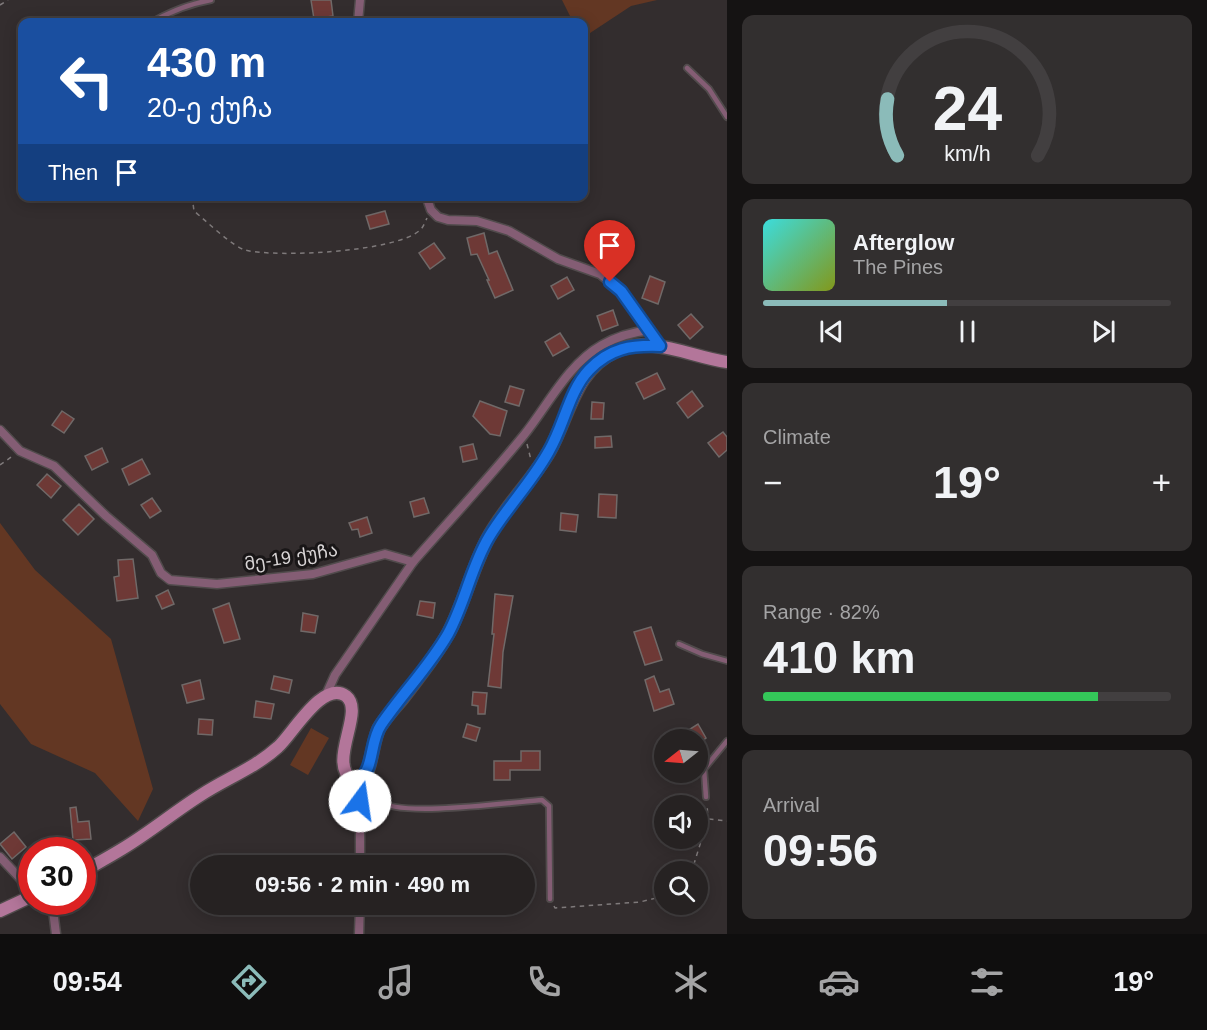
<!DOCTYPE html>
<meta charset="utf-8">
<style>
:root{--surface:#262222;--page:#322f2f;--text:#f1f3f6;--muted:#a4a4a5;--line:#423f40;--accent:#8bbbb9}
body{margin:0;font-family:Arial,"Noto Sans Georgian",sans-serif;background:var(--page);color:var(--text);height:100vh;display:flex;flex-direction:column;font-size:22px;white-space:nowrap}
*{box-sizing:border-box;margin:0}
p{font-size:20px;color:var(--muted)}
.icon{flex:none;width:33px;height:33px;fill:none;stroke:currentColor;stroke-width:2;stroke-linecap:round;stroke-linejoin:round}
.map{position:relative;flex:1;overflow:hidden}
.panel{display:flex;flex-direction:column;gap:15px;padding:15px;background:#151313;width:480px}
.panel>*{flex:none}
.hud{position:absolute;left:18px;top:18px;width:570px;height:183px;border-radius:12px;box-shadow:0 3px 15px #0003,0 0 0 2px var(--line);background:#1a4fa0;color:#fff;overflow:hidden}
.needle{width:39px;rotate:253deg}
.fabs{position:absolute;left:654px;top:729px;display:grid;gap:12px}
.fabs a{display:grid;place-items:center;width:54px;height:54px;border-radius:50%;background:var(--surface);box-shadow:0 3px 15px #0003,0 0 0 2px var(--line);font-size:30px}
.speed{position:absolute;left:18px;top:837px;display:flex;gap:12px;font-size:30px;font-weight:700;text-align:center}
.speed>*{display:grid;place-content:center;width:78px;height:78px;border-radius:50%;background:var(--surface);box-shadow:0 3px 15px #0003,0 0 0 2px var(--line);line-height:1}
.speed .limit{border:9px solid #d22;background:#fff;color:#111}
.pin{position:absolute;display:grid;place-items:center;width:51px;height:51px;color:#fff;margin:-62px -26px;border-radius:50% 50% 50% 0;rotate:-45deg;box-shadow:0 0 6px #0007}
.pin .icon{rotate:45deg}
.me{position:absolute;width:66px;margin:-33px;rotate:14deg;stroke-linejoin:round;filter:drop-shadow(0 0 4px #0008)}
.turn{display:flex;align-items:center;gap:21px;height:126px;padding:0 30px;font-size:27px}
.turn .icon{width:78px;height:78px;stroke-width:2.5}
.turn b{display:block;font-size:42px;line-height:51px}
.then{display:flex;align-items:center;height:57px;padding:0 30px;background:#0003;gap:12px;font-size:22px}
.big{font-size:45px;font-weight:700;line-height:1.1}
.panel .widget{flex:1;display:flex;flex-direction:column;justify-content:center;gap:9px;min-width:0;padding:0 21px;border-radius:12px;background:var(--page)}
.panel .dial{align-items:center;gap:0}
.dial svg{height:156px;overflow:visible;fill:none;stroke:var(--line);stroke-width:7;stroke-linecap:round;text-anchor:middle}
.dial text{fill:var(--text);stroke:none}
.song{display:flex;align-items:center;gap:18px}
.cover{width:72px;height:72px;border-radius:9px;background:linear-gradient(135deg,hsl(180 70% 55%),hsl(70 70% 35%))}
.played{height:6px;border-radius:3px;background:linear-gradient(90deg,var(--accent) 45%,var(--line) 45%)}
.keys{display:flex;justify-content:space-around;direction:ltr}
.heat{display:flex;justify-content:space-between;align-items:center;font-size:33px;direction:ltr}
.charge{height:9px;border-radius:4px;background:linear-gradient(90deg,#34c759 82%,var(--line) 0)}
.trip{position:absolute;left:190px;top:855px;width:345px;height:60px;border-radius:30px;background:var(--surface);box-shadow:0 3px 15px #0003,0 0 0 2px var(--line);font-weight:700;line-height:60px;text-align:center}
.dock{display:flex;height:96px;justify-content:space-around;align-items:center;background:#0f0e0e;color:var(--muted)}
.dock .icon{width:42px;height:42px}
.dock .current{color:var(--accent)}
.dock b{font-size:27px;color:var(--text)}
main{display:flex;flex:1;min-height:0}
.map>svg:first-child{display:block}
.green{fill:#633723}
.building{fill:#6e3936;stroke:#706968;stroke-width:1.5}
.lines{fill:none;stroke-linecap:round;stroke-linejoin:round}
.lane-casing{stroke:#514b4c;stroke-width:8}
.street-casing{stroke:#514b4c;stroke-width:11}
.secondary-casing{stroke:#514b4c;stroke-width:15}
.path{stroke:#7f7a7b;stroke-width:1.5;stroke-dasharray:4.5 4.5;stroke-linecap:butt}
.lane{stroke:#845d74;stroke-width:4.5}
.street{stroke:#845d74;stroke-width:8}
.secondary{stroke:#b3769a;stroke-width:12}
.route-casing{stroke:#114b97;stroke-width:15}
.route{stroke:#1a73e8;stroke-width:10}
.labels{text-anchor:middle;stroke-width:6;stroke-linejoin:round;paint-order:stroke}
.street-label{font-size:18px;fill:#d8d4d5;stroke:#191617}
</style>
<main>
<div class="map">
<svg width="727" height="934" viewBox="0 0 727 934">
<rect width="100%" height="100%" fill="#332d2e"/>
<g class="green">
<path d="M562 0H657L631 6 584 37V22H573Z"/>
<path d="M0 523 35 570 111 639 153 789 138 821 95 773 31 744 0 704Z"/>
<path d="M311 728 329 738 308 775 290 765Z"/>
</g>
<g class="building">
<path d="M311 0H331L333 16 314 19Z"/>
<path d="M385 211 389 224 370 229 366 216Z"/>
<path d="M484 233 489 254 497 251 513 290 495 298 487 280H489L477 254 471 255 467 238Z"/>
<path d="M434 243 445 258 430 269 419 253Z"/>
<path d="M650 276 665 282 658 304 642 298Z"/>
<path d="M567 277 574 290 558 299 551 286Z"/>
<path d="M613 310 618 325 602 331 597 316Z"/>
<path d="M691 314 703 327 690 339 678 325Z"/>
<path d="M560 333 569 347 553 356 545 342Z"/>
<path d="M657 373 665 389 644 399 636 383Z"/>
<path d="M510 386 524 390 519 406 505 402Z"/>
<path d="M692 391 703 406 688 418 677 403Z"/>
<path d="M480 401 507 411 500 436 490 434 473 416Z"/>
<path d="M592 402 604 403 603 419H591Z"/>
<path d="M62 411 74 419 64 433 52 425Z"/>
<path d="M723 432 727 437V450L719 457 708 443Z"/>
<path d="M611 436 612 447 595 448V437Z"/>
<path d="M473 444 477 459 463 462 460 447Z"/>
<path d="M102 448 108 462 92 470 85 456Z"/>
<path d="M142 459 150 474 129 485 122 469Z"/>
<path d="M47 474 61 486 51 498 37 485Z"/>
<path d="M599 494 617 495 616 518 598 517Z"/>
<path d="M152 498 161 511 150 518 141 505Z"/>
<path d="M424 498 429 513 414 517 410 502Z"/>
<path d="M79 504 94 519 78 535 63 520Z"/>
<path d="M561 513 578 515 576 532 560 530Z"/>
<path d="M367 517 372 533 360 537 358 529 352 530 349 523Z"/>
<path d="M133 559 138 598 117 601 114 577 119 576 118 560Z"/>
<path d="M168 590 174 604 162 609 156 596Z"/>
<path d="M495 594 513 596 503 652 501 688 488 686 494 634H492Z"/>
<path d="M420 601 435 603 433 618 417 615Z"/>
<path d="M229 603 240 639 224 643 213 609Z"/>
<path d="M303 613 318 616 315 633 301 631Z"/>
<path d="M651 627 662 660 645 665 634 632Z"/>
<path d="M274 676 292 680 289 693 271 689Z"/>
<path d="M654 676 660 692 669 689 674 704 654 711 645 680Z"/>
<path d="M200 680 204 699 187 703 182 685Z"/>
<path d="M473 692 487 693 485 714H478V706L472 705Z"/>
<path d="M256 701 274 704 271 719 254 717Z"/>
<path d="M199 719 213 720 212 735 198 734Z"/>
<path d="M467 724 480 728 476 741 463 737Z"/>
<path d="M698 724 706 738 698 744V740H692L687 731Z"/>
<path d="M521 751H540V770H510V780H494V761H521Z"/>
<path d="M76 807 78 822 89 821 91 839 73 840 70 808Z"/>
<path d="M14 832 26 847 12 859 0 844Z"/>
</g>
<g class="lines">
<g class="lane-casing">
<g id="lane">
<path d="M152 22C171 11 189 4 211 0"/>
<path d="M687 68 709 89 727 117"/>
<path d="M679 644 702 654 727 661"/>
<path d="M367 776C371 784 373 795 380 801 397 818 514 802 542 800L549 806 550 899"/>
<path d="M706 797 704 769 727 741"/>
</g>
</g>
<g class="street-casing">
<g id="street">
<path d="M358 22 360 0"/>
<path d="M426 196 431 210 438 217 448 220 477 221 509 231 558 259 600 274 621 291 660 346"/>
<path d="M0 430 20 451 54 466 106 516 152 555 161 573 170 580 217 584 313 574 385 554 413 562C450 520 489 478 524 435 548 405 568 364 602 345 616 337 633 332 650 330"/>
<path d="M326 695 335 675 413 562"/>
<path d="M0 857 32 891"/>
<path d="M360 866V779"/>
<path d="M52 902 56 934"/>
<path d="M359 934 360 904"/>
</g>
</g>
<g class="secondary-casing">
<g id="secondary">
<path d="M82 872C96 864 109 857 122 849 149 833 174 812 201 795 227 778 255 768 278 747 292 735 323 679 346 696 366 712 326 762 353 781 357 780 362 779 365 775 371 768 373 740 379 728 385 718 394 708 402 699 418 678 436 656 449 632 464 603 472 569 487 540 504 507 532 482 550 450 569 415 576 368 616 351 653 335 690 357 727 362"/>
<path d="M0 911 32 896"/>
</g>
</g>
<g class="path">
<path d="M0 5 8 0"/>
<path d="M192 196 194 211C205 220 233 247 245 250 276 258 397 252 420 230 423 228 425 222 427 218"/>
<path d="M527 444 531 460"/>
<path d="M0 465 14 455"/>
<path d="M709 819 727 821"/>
<path d="M689 872 693 867 708 819 707 804"/>
<path d="M554 906 555 908 640 902 664 896"/>
</g>
<use href="#lane" class="lane"/>
<use href="#street" class="street"/>
<use href="#secondary" class="secondary"/>
</g>
<g class="lines">
<g class="route-casing">
<path id="route" d="M360 801V779C374 768 370 741 381 725 402 694 429 667 448 634 465 603 471 567 489 537 507 507 532 482 549 451 564 426 569 391 589 370 610 348 631 345 660 346L621 291 610 282"/>
</g>
<use href="#route" class="route"/>
</g>
<g class="labels">
<g class="street-label">
<text transform="translate(291 557) rotate(-9)" y="6">მე-19 ქუჩა</text>
</g>
</g>
</svg>
<div class="fabs">
<a><svg class="needle" viewBox="-14 -14 28 28"><path d="M0-13l5 13h-10z" fill="#e53935"/><path d="M0 13l5-13h-10z" fill="#a4a4a5"/></svg></a>
<a><svg class="icon" aria-label="sound" viewBox="0 0 24 24"><path d="M4 9h4l5-4v14l-5-4H4zM17 9q2 3 0 6"/></svg></a>
<a><svg class="icon" aria-label="search" viewBox="0 0 24 24"><circle cx="10" cy="10" r="6"/><path d="M15 15l6 6"/></svg></a>
</div>
<div class="speed"><div class="limit">30</div></div>
<div class="pin" style="left:610px;top:282px;background:#d93025"><svg class="icon" aria-label="arrive" viewBox="0 0 24 24"><path d="M6 21V4h12l-3 4 3 4H6"/></svg></div>
<svg class="me" style="left:360px;top:801px" viewBox="-20 -20 40 40"><circle r="19" fill="#fff"/><path d="M0-13L10 11 0 6-10 11z" fill="#1a73e8"/></svg>
<div class="trip">09:56 · 2 min · 490 m</div>
<div class="hud">
<div class="turn"><svg class="icon" aria-label="left" viewBox="0 0 24 24"><path d="M17 20v-9H6M10 6l-5 5 5 5"/></svg><div><b>430 m</b>20-ე ქუჩა</div></div>
<div class="then">Then<svg class="icon" aria-label="arrive" viewBox="0 0 24 24"><path d="M6 21V4h12l-3 4 3 4H6"/></svg></div>
</div>
</div>
<section class="panel">
<div class="widget dial"><svg viewBox="0 0 100 80">
<path d="M14 69A42 42 0 1 1 86 69"/>
<path d="M14 69A42 42 0 0 1 9 40" stroke="#8bbbb9"/>
<text x="50" y="56" font-size="32" font-weight="700">24</text>
<text x="50" y="72" font-size="11">km/h</text>
</svg></div>
<div class="widget">
<div class="song"><i class="cover"></i><div><b>Afterglow</b><p>The Pines</p></div></div>
<div class="played"></div>
<div class="keys"><svg class="icon" aria-label="previous" viewBox="0 0 24 24"><path d="M18 5L8 12l10 7zM5 5v14"/></svg><svg class="icon" aria-label="pause" viewBox="0 0 24 24"><path d="M8 5v14M16 5v14"/></svg><svg class="icon" aria-label="next" viewBox="0 0 24 24"><path d="M6 5l10 7-10 7zM19 5v14"/></svg></div>
</div>
<div class="widget"><p>Climate</p>
<div class="heat"><a>−</a><b class="big">19°</b><a>+</a></div>
</div>
<div class="widget"><p>Range · 82%</p><b class="big">410 km</b><div class="charge"></div></div>
<div class="widget"><p>Arrival</p><b class="big">09:56</b></div>
</section>
</main>
<nav class="dock">
<b>09:54</b>
<svg class="icon current" aria-label="directions" viewBox="0 0 24 24"><path d="M12 3l9 9-9 9-9-9zM9 14v-3h6M13 9l2 2-2 2"/></svg>
<svg class="icon" aria-label="music" viewBox="0 0 24 24"><path d="M9 18V5l10-2v13"/><circle cx="6" cy="18" r="3"/><circle cx="16" cy="16" r="3"/></svg>
<svg class="icon" aria-label="phone" viewBox="0 0 24 24"><path d="M5 4h4l2 5-3 2q2 4 5 5l2-3 5 2v4C11 20 4 13 5 4z"/></svg>
<svg class="icon" aria-label="climate" viewBox="0 0 24 24"><path d="M12 3v18M4 7l16 10M4 17L20 7"/></svg>
<svg class="icon" aria-label="car" viewBox="0 0 24 24"><path d="M5 17H2v-5l4-1 3-4h7l3 4 3 1v5h-3M9 17h6M6 11h13"/><circle cx="7" cy="17" r="2"/><circle cx="17" cy="17" r="2"/></svg>
<svg class="icon" aria-label="filters" viewBox="0 0 24 24"><path d="M4 7h16M4 17h16"/><circle cx="9" cy="7" r="2"/><circle cx="15" cy="17" r="2"/></svg>
<b>19°</b>
</nav>
